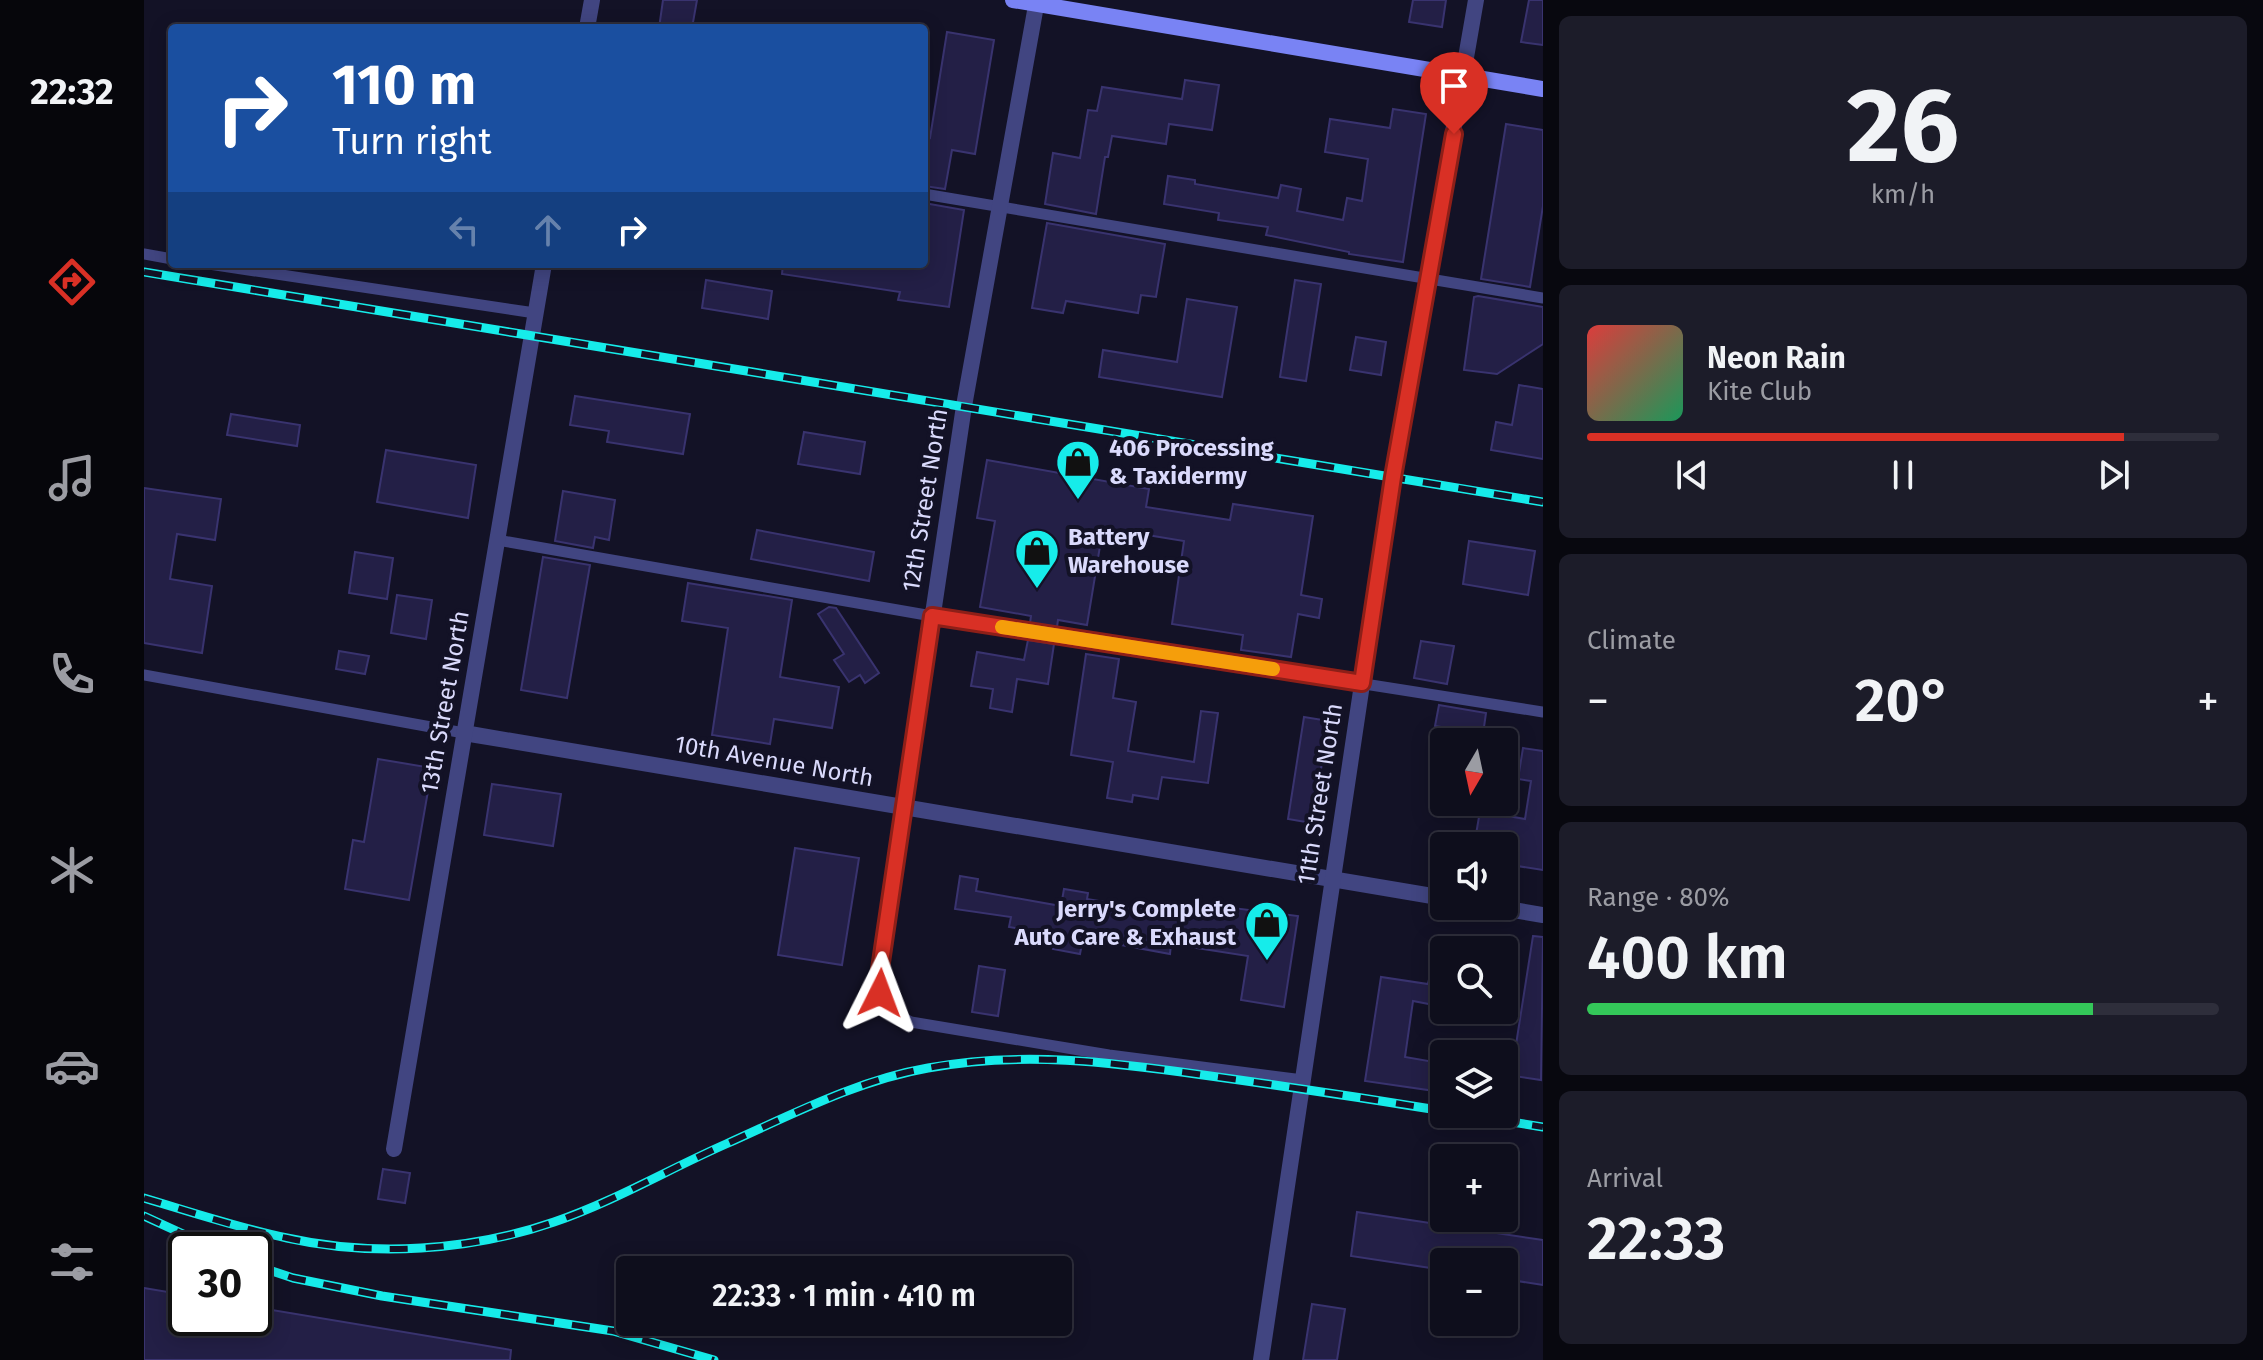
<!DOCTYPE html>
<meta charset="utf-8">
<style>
:root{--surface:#0e0e1c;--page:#1c1c29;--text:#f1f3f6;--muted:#9b9ca3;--line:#2e2e3b;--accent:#d93025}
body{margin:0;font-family:"Fira Sans",sans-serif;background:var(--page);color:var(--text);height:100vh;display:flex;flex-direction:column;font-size:30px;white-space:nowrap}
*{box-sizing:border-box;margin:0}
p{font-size:26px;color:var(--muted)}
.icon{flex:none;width:44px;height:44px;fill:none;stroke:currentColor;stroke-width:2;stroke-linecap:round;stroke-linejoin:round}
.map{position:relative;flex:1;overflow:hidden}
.drawer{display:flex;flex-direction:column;gap:16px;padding:16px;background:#08080f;width:720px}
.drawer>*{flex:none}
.top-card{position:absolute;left:24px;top:24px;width:760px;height:244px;border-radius:8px;box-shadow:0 4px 20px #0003,0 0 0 2px var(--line);background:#1a4fa0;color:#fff;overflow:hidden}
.needle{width:52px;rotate:189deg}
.tools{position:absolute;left:1286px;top:728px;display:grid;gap:16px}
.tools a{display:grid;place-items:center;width:88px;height:88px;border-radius:8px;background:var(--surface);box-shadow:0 4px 20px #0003,0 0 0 2px var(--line);font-size:40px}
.speed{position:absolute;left:24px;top:1232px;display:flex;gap:16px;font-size:40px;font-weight:700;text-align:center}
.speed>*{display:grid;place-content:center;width:104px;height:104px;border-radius:50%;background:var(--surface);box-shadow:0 4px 20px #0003,0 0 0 2px var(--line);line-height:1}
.speed .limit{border:4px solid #111;border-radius:12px;background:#fff;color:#111}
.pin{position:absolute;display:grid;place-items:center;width:68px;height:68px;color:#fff;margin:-82px -34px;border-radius:50% 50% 50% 0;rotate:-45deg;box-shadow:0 0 8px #0007}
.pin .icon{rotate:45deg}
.me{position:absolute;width:88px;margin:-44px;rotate:3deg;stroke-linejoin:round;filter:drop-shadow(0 0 6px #0008)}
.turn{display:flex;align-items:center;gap:28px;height:168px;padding:0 32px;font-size:36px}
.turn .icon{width:104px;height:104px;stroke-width:2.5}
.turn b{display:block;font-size:56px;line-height:68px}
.lanes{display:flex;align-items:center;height:76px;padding:0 32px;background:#0003;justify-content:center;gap:40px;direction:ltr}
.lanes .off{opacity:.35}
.big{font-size:60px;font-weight:600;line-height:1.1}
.drawer .card{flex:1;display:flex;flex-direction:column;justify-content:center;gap:12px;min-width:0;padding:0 28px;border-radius:12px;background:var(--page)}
.drawer .dial{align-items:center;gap:0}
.dial b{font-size:104px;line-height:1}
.song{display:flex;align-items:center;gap:24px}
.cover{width:96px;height:96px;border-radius:12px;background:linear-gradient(135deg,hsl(0 70% 55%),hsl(150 70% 35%))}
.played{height:8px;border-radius:4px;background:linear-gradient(90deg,var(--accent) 85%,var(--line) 85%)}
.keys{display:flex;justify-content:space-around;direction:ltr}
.heat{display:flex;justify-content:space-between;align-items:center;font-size:44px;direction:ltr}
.charge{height:12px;border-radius:6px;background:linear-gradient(90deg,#34c759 80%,var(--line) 0)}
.trip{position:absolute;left:472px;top:1256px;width:456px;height:80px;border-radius:8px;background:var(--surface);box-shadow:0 4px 20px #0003,0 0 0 2px var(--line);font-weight:600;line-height:80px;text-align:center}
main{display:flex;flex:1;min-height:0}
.tab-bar{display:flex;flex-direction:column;width:144px;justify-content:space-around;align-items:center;background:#06060b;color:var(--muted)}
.tab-bar .icon{width:56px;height:56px}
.tab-bar .selected{color:var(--accent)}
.tab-bar b{font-size:36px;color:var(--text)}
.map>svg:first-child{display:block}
.building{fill:#231f46;stroke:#39336f;stroke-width:2}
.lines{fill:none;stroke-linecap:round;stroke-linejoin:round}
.lane{stroke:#414581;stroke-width:11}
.street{stroke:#414581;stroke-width:16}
.secondary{stroke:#7983f4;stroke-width:16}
.rail-casing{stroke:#16ecea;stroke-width:9}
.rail{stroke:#131226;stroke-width:6;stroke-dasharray:18;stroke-linecap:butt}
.route-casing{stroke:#8d1f18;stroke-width:20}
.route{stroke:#d93025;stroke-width:14}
.slow{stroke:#f59e0b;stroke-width:14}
.labels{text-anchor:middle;stroke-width:8;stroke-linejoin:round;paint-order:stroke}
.poi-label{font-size:24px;font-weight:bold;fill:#dadafc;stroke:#131226;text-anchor:start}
.street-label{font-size:24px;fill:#dadafc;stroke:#131226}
</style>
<main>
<nav class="tab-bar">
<b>22:32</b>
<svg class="icon selected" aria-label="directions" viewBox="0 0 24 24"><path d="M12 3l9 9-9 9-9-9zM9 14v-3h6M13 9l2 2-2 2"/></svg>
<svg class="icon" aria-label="music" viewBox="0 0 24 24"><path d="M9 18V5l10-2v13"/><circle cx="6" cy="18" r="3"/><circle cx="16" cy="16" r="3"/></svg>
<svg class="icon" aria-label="phone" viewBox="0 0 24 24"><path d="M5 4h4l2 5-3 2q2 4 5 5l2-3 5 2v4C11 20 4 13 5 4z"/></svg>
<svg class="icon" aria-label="climate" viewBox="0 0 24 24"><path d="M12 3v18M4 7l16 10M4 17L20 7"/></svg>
<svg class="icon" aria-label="car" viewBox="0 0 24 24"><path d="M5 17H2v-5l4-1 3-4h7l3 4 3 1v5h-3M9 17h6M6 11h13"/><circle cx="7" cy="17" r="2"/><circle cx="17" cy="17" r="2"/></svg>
<svg class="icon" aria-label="filters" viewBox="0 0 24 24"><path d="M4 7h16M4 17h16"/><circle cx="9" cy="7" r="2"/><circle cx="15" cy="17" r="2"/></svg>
</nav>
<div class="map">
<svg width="1399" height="1360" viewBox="0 0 1399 1360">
<rect width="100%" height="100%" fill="#131226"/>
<g class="building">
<path d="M519 0H553L548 28H515Z"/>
<path d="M1269 0H1302L1298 27 1265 22Z"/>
<path d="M1385 0H1399V45L1377 42Z"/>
<path d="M803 32 850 40 831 154 808 150 801 189 780 186V137L786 138Z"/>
<path d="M1041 80 1075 85 1068 130 1025 124 1022 144 968 136 964 157H961L952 214 901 204 909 153 936 158 944 110 953 111 958 87 1038 99Z"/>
<path d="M1249 109 1282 114 1259 262 1205 254V252L1122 235 1124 227 1074 220 1075 213 1020 204 1024 176 1051 180V184L1134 198 1137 185 1157 189 1153 211 1199 220 1203 198 1218 201 1224 159 1181 152 1186 119 1246 128Z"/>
<path d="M1362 124 1399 130V206L1386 287 1337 279Z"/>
<path d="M780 203 820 210 805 307 754 300 756 292 638 274 639 264H780Z"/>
<path d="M903 223 1021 244 1012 297 997 295 994 313 922 301 919 313 888 308Z"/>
<path d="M562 280 628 291 624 319 558 308Z"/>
<path d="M1151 280 1177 284 1162 381 1136 377Z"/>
<path d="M1334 296 1399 307V344L1353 374 1320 370 1330 297Z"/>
<path d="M1043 299 1093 307 1078 397 955 377 959 350 1033 362Z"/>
<path d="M1212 337 1242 342 1237 375 1206 370Z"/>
<path d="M1375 385 1399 389V459L1347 450 1352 422 1368 425Z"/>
<path d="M431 396 546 414 539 454 463 442 465 431 426 425Z"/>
<path d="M87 414 156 425 153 446 83 435Z"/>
<path d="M660 432 721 442 716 474 654 464Z"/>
<path d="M242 450 332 465 324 518 233 502Z"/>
<path d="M843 460 1005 489 1002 507 1086 520 1089 504 1169 516 1157 595 1178 599 1175 618 1154 614 1147 657 1097 650 1099 635 1028 624 1040 541 997 534 995 547 957 540 943 625 914 620 913 627 886 623 887 616 836 607 851 521 833 518Z"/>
<path d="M0 488 77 499 71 540 33 534 26 579 68 586 58 653 0 643Z"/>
<path d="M419 491 471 500 465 540 451 537 449 548 411 541Z"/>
<path d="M613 530 730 552 725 581 607 559Z"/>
<path d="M1325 541 1391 551 1384 595 1319 584Z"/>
<path d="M211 552 249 558 243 599 205 593Z"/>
<path d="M399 557 446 565 423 698 377 690Z"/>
<path d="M544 583 648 600 636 677 695 687 688 728 630 719 626 744 568 735 584 628 538 621Z"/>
<path d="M253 595 288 600 282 639 247 633Z"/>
<path d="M685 607 692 608 735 673 721 683 716 675 705 682 690 660 700 654 674 614Z"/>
<path d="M884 640 910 644 904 684 873 679 868 712 846 708 849 689 827 686 833 652 880 660Z"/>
<path d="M1277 641 1310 646 1303 684 1270 678Z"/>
<path d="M195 651 225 656 221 674 192 669Z"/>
<path d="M942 654 975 659 969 698 992 702 984 751 1050 762 1057 711 1074 713 1064 783 1018 777 1014 799 989 795 988 802 963 798 969 762 927 755Z"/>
<path d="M1295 705 1342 713 1339 734 1291 726Z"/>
<path d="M1160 717 1185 721 1168 823 1144 819Z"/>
<path d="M1379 748 1399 751V870L1360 864V846H1330L1336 811 1381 819 1387 781 1374 779Z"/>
<path d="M234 759 288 768 265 900 201 889 209 840 220 842Z"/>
<path d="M348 784 417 794 409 846 340 835Z"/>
<path d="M651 848 715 858 698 965 634 955Z"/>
<path d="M816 876 834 879 832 891 917 906 920 889 944 893 943 899 1062 919 1064 905 1154 916 1140 1007 1097 1000 1104 956 1027 944 1026 954 939 938 936 954 909 949 912 935 865 927 867 917 811 909Z"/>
<path d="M1389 936 1399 937 1397 1080 1363 1075 1367 1050 1371 1051Z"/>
<path d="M1292 947 1300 948V1007L1269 1001 1261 1057 1296 1063 1291 1091 1221 1081 1237 977 1284 984Z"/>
<path d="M835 966 861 970 854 1016 828 1012Z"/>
<path d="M239 1169 266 1173 261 1203 234 1199Z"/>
<path d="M1213 1212 1399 1240V1285L1360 1279V1262H1300V1270L1207 1256Z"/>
<path d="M0 1288 42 1295V1318H110V1307L367 1350 366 1360H0Z"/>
<path d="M1168 1304 1201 1309 1193 1360H1159Z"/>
</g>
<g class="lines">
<g class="lane">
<path d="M780 194 1399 298"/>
<path d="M0 254 28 259"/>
<path d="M65 264 391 313"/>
<path d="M353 540 788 616 1399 712"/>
<path d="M0 675 320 733"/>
<path d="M743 1010 767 1022 965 1055 1159 1080"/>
</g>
<g class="street">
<path d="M443 28 448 0"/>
<path d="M320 733 1300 898"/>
<path d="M1346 906 1399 915"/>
<path d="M743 1010 736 993V969L820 406 893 0"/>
<path d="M250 1149 400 264"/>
<path d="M1117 1360 1249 477 1332 0"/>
</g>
<path class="secondary" d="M869 0 1399 89"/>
<g class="rail-casing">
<g id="rail">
<path d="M0 272 1399 502"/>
<path d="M1317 1114 1399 1127"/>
<path d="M0 1198C47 1212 95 1228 143 1238 229 1257 326 1251 410 1222 469 1202 525 1169 582 1144 647 1115 714 1080 784 1068 877 1051 967 1062 1059 1075 1140 1086 1220 1098 1300 1111"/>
<path d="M0 1216 74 1250"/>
<path d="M110 1265 149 1278 238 1296 469 1331 570 1360"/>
</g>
</g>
<use href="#rail" class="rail"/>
</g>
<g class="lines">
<g class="route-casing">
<path id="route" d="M736 993V969L788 616 1218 683 1249 477 1310 134"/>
</g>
<use href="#route" class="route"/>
<path class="slow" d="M858 627 1129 669"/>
</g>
<defs>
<g id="shop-pin" transform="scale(2.3)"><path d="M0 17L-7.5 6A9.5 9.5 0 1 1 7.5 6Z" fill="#16ecea" stroke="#131226"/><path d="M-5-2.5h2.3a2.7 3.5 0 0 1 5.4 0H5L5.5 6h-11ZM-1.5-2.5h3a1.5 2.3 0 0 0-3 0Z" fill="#111"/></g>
</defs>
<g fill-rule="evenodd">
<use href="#shop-pin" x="934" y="462"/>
<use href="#shop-pin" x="893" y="551"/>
<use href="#shop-pin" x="1123" y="923"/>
</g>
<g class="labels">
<g class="poi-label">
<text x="965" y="456">406 Processing<tspan x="965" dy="28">&amp; Taxidermy</tspan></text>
<text x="924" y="545">Battery<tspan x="924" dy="28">Warehouse</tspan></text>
<text x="1092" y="917" text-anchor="end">Jerry's Complete<tspan x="1092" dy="28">Auto Care &amp; Exhaust</tspan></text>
</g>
<g class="street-label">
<text transform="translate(781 500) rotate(-81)" y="8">12th Street North</text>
<text transform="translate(301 702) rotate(-80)" y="8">13th Street North</text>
<text transform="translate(630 761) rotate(10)" y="8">10th Avenue North</text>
<text transform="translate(1176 794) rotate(-81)" y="8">11th Street North</text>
</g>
</g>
</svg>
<div class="tools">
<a><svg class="needle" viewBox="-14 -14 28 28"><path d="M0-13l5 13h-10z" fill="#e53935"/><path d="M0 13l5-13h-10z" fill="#9b9ca3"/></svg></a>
<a><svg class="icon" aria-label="sound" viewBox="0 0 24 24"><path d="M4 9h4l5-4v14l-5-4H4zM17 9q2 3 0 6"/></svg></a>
<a><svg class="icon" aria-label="search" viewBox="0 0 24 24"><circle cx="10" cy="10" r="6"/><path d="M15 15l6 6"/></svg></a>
<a><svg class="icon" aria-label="layers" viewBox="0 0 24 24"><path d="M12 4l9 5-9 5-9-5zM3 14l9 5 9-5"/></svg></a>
<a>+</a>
<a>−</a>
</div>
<div class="speed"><div class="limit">30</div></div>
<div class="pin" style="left:1310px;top:134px;background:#d93025"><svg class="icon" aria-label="arrive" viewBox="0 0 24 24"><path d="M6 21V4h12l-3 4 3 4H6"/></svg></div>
<svg class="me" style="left:736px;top:993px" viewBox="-20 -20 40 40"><path d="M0-17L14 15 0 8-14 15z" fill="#d93025" stroke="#fff" stroke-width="4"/></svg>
<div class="trip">22:33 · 1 min · 410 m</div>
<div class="top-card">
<div class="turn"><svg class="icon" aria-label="right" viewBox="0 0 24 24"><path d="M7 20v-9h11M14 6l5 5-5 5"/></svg><div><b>110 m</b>Turn right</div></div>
<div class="lanes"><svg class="icon off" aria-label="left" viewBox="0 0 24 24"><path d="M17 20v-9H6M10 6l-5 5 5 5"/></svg><svg class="icon off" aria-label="ahead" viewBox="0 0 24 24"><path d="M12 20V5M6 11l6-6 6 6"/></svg><svg class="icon" aria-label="right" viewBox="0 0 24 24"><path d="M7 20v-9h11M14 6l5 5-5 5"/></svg></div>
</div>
</div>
<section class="drawer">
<div class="card dial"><b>26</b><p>km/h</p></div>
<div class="card">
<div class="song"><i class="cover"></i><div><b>Neon Rain</b><p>Kite Club</p></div></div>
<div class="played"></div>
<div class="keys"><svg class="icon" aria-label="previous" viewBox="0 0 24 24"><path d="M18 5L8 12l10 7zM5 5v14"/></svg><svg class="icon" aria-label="pause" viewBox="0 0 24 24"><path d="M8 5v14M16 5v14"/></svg><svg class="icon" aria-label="next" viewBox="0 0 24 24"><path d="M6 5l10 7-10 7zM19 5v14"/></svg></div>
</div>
<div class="card"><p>Climate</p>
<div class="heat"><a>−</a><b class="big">20°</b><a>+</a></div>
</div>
<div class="card"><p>Range · 80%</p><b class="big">400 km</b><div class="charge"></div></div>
<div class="card"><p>Arrival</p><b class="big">22:33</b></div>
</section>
</main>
